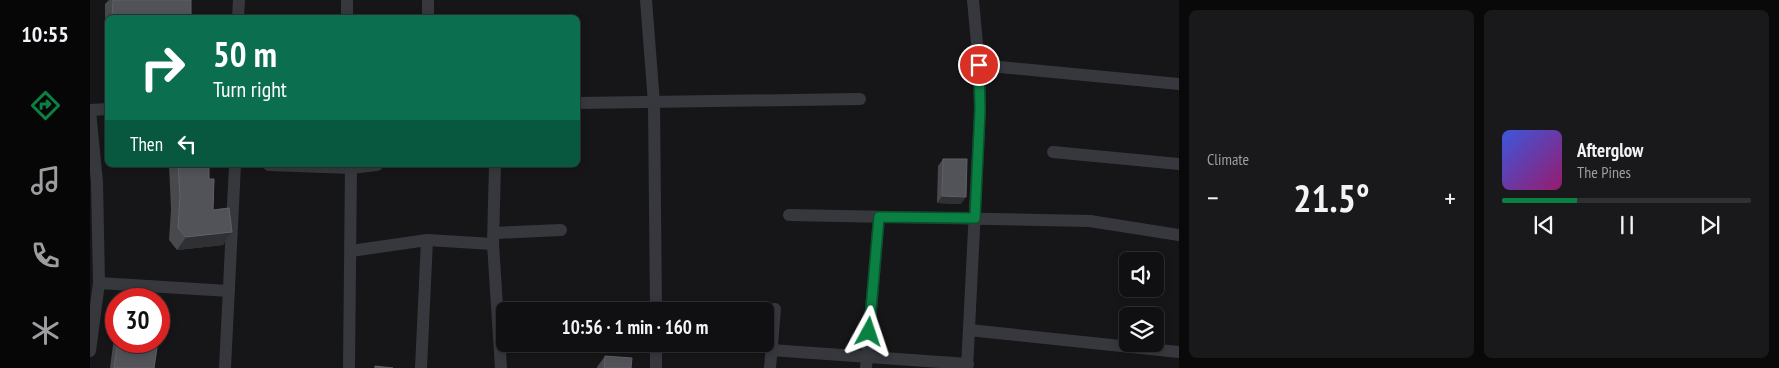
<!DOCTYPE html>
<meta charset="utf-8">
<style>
:root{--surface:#101012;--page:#19191b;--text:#f1f3f6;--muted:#9c9d9f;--line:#303032;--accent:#0b8043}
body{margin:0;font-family:"PT Sans Narrow",sans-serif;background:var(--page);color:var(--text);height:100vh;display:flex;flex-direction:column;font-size:19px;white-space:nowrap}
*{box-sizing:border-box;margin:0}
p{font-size:16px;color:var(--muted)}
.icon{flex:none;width:28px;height:28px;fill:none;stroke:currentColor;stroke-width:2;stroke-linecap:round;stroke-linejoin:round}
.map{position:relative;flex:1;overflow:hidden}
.sheet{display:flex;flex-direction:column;gap:10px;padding:10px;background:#09090a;width:600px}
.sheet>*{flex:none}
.hud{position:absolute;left:15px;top:15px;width:475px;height:152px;border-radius:8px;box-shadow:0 2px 8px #0003,0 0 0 1px var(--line);background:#0b6e4f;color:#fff;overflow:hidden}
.controls{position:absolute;left:1029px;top:252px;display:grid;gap:10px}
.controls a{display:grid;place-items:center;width:45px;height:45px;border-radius:8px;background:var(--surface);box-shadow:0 2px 8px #0003,0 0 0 1px var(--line);font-size:25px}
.speed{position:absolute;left:15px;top:288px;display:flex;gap:10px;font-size:25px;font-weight:700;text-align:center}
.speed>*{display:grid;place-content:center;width:65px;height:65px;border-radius:50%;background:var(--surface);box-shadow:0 2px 8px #0003,0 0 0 1px var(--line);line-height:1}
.speed .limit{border:8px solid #d22;background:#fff;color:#111}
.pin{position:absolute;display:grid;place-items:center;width:42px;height:42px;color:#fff;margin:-21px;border:2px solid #fff;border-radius:50%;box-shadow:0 1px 5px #0007}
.me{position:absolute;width:55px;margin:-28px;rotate:5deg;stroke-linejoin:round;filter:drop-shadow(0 0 4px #0008)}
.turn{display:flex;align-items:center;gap:18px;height:105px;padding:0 25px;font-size:22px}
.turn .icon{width:65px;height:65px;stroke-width:2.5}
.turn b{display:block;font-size:35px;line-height:42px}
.then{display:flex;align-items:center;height:48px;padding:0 25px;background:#0003;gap:10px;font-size:19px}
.big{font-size:38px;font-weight:800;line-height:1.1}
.sheet .tile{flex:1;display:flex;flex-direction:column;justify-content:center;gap:8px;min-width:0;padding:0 18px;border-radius:8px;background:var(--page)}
.song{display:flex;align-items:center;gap:15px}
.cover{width:60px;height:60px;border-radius:8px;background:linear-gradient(135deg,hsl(230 70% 55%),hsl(320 70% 35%))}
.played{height:5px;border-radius:2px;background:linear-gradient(90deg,var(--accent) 30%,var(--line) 30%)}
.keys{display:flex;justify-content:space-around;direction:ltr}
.heat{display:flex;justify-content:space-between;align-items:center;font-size:28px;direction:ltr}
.sheet .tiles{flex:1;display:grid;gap:10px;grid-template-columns:repeat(2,1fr)}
.trip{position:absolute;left:406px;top:302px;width:278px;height:50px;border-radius:8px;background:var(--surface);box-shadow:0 2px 8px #0003,0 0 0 1px var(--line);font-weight:800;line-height:50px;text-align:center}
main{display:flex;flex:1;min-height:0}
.tabs{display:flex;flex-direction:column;width:90px;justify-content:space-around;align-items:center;background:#060607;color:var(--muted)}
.tabs .icon{width:35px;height:35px}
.tabs .on{color:var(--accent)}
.tabs b{font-size:22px;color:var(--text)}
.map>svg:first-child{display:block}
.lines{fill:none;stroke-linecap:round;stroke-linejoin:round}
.street{stroke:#37383d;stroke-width:12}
.wall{fill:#47494d}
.shaded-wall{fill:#2f3033}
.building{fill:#525359;stroke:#5f6168}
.route-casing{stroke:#07532c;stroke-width:12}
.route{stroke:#0b8043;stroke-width:9}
</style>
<main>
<nav class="tabs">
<b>10:55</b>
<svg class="icon on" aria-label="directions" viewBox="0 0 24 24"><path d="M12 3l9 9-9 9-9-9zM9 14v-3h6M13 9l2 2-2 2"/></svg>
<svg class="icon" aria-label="music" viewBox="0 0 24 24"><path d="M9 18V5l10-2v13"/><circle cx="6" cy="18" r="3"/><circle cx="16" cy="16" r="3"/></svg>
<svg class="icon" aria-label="phone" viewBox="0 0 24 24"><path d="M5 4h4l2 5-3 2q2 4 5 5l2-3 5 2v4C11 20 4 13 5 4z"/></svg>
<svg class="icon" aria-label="climate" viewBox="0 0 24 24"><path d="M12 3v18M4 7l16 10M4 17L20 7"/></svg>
</nav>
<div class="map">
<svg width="1089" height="368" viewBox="0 0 1089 368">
<rect width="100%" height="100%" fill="#161618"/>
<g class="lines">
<g class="street">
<path d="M257 0V18"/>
<path d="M338 0V18"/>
<path d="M556 0 564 103 566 311"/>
<path d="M148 18 149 0"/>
<path d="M889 65 1089 84"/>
<path d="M488 103 770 99"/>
<path d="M0 110 18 109"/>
<path d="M0 111 7 182 9 283 0 351"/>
<path d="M963 152 1089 164"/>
<path d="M179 165 261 168 287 165"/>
<path d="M405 165 403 244 411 368"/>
<path d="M699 215 1000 221 1089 235"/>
<path d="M404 233 471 230"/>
<path d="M261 251 337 240 403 244"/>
<path d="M9 283 139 291"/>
<path d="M879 330 1089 352"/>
<path d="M566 344V368"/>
<path d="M681 350 878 364"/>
<path d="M135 368 145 165"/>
<path d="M259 368 261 165"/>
<path d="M331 368 337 240"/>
<path d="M680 368 685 309"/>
<path d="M776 368 789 217"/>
<path d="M877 368 890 110 889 65 883 0"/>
</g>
</g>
<g class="wall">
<path d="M19 0H101V18H18V36H15V4Z"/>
<path d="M853 159 871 204 847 203 848 166Z"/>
<path d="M79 165H119V179L123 210 142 232 133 245 87 250 79 240 81 209Z"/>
<path d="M26 322V341H68L64 368H20Z"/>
<path d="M515 356 541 368H507V367Z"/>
</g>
<g class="shaded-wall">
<path d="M852 196 876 197 871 204 847 203Z"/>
<path d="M142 232 133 245 87 250 96 237Z"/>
</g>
<g class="building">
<path d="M23 0H101V18H22Z"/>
<path d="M853 159H877L876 197 852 196Z"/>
<path d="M88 165H119V179H124L123 210 139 208 142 232 96 237 88 228 90 196Z"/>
<path d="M69 320H71L69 335Z"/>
<path d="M28 341H68L64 368H24Z"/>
<path d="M515 356 542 358 541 368H514Z"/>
<path d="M285 366 303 368H285Z"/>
</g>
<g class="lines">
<g class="route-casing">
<path id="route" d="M779 332 789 217 885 218 890 110 889 65"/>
</g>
<use href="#route" class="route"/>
</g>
</svg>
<div class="controls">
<a><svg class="icon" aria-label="sound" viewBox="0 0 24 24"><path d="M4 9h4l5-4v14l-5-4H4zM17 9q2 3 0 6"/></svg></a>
<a><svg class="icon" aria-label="layers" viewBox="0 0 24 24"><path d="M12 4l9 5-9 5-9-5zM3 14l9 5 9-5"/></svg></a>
</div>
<div class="speed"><div class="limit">30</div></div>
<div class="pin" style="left:889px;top:65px;background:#d93025"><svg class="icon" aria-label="arrive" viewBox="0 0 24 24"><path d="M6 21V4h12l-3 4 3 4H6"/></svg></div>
<svg class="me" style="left:779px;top:332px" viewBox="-20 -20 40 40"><path d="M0-17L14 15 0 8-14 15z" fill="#0b8043" stroke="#fff" stroke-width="4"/></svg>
<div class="trip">10:56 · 1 min · 160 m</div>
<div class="hud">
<div class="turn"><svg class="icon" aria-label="right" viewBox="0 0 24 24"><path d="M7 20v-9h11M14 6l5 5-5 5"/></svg><div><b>50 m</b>Turn right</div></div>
<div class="then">Then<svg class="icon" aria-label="left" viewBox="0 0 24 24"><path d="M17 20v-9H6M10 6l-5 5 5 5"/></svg></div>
</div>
</div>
<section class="sheet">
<div class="tiles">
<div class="tile"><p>Climate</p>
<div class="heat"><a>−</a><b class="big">21.5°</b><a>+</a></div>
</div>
<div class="tile">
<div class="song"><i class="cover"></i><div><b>Afterglow</b><p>The Pines</p></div></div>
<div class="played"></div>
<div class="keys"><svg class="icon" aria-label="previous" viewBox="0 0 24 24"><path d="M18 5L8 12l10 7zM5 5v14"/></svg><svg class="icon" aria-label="pause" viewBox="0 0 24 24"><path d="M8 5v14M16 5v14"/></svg><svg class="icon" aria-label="next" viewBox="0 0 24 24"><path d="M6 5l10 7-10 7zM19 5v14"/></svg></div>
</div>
</div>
</section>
</main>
